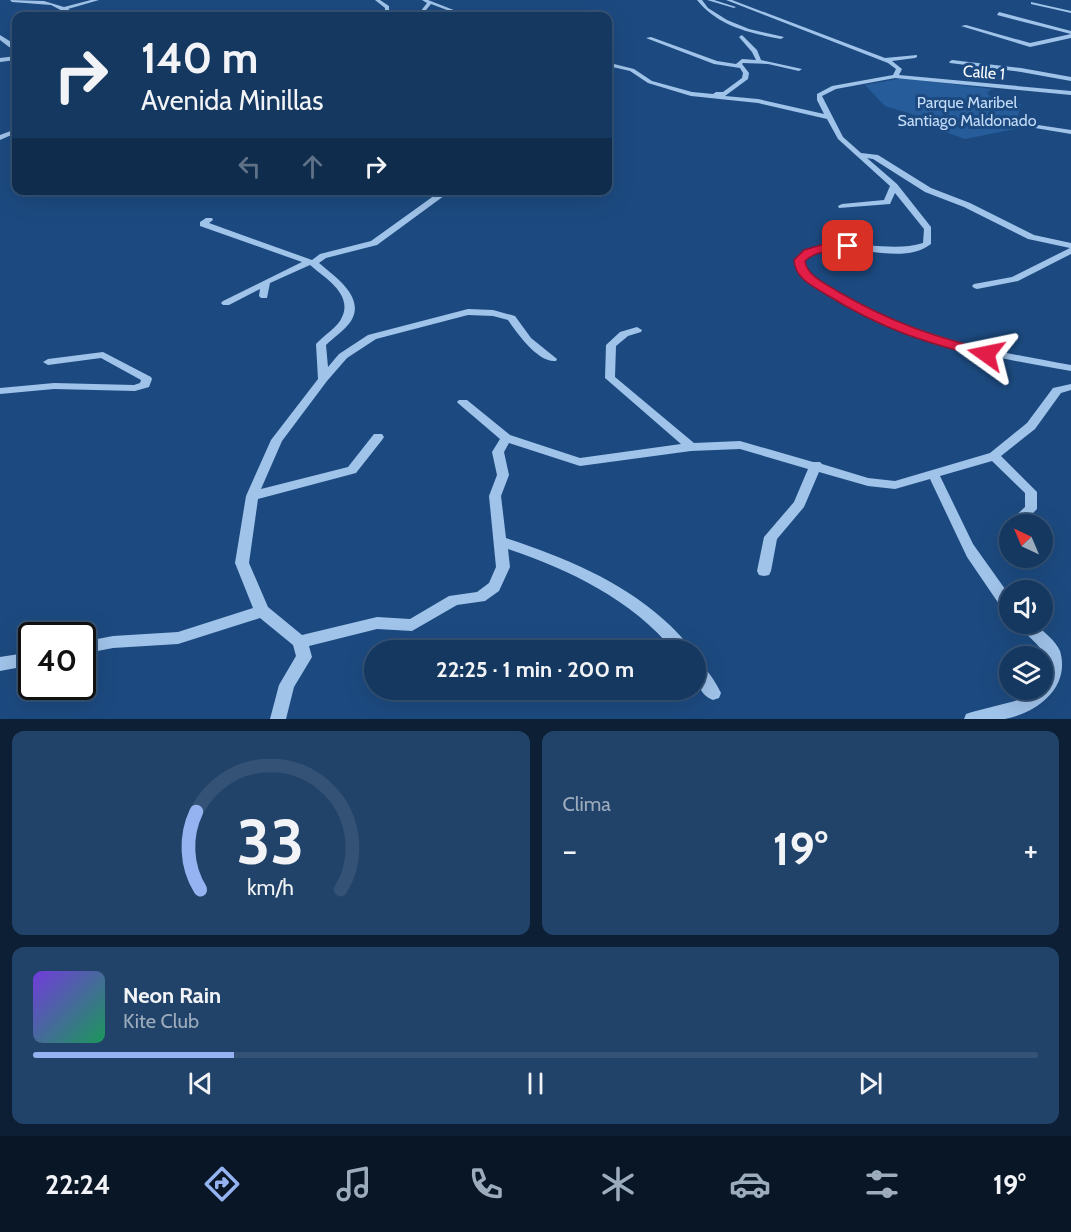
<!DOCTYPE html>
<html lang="es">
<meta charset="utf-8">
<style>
:root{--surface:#153860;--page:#224369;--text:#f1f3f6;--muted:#9dacbd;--line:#345275;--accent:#95b2f1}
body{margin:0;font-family:Cabin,sans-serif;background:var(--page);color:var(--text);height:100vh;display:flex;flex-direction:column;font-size:22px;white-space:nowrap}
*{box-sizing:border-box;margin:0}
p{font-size:20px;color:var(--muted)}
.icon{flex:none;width:33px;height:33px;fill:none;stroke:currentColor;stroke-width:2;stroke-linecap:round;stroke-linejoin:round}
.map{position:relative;height:719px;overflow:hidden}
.drawer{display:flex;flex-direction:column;gap:12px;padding:12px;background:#0c1f35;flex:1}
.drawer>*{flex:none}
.hud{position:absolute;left:12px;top:12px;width:600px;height:183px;border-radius:12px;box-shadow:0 6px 24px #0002,0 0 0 2px var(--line);background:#153860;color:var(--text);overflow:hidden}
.needle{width:39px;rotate:316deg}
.controls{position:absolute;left:999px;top:514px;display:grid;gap:12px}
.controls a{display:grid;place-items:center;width:54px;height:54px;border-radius:50%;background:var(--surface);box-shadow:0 6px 24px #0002,0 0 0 2px var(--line);font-size:30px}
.speed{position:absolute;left:18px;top:622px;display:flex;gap:12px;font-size:30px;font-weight:700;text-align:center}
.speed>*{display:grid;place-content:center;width:78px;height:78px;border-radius:50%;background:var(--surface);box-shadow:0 6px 24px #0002,0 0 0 2px var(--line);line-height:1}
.speed .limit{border:3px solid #111;border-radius:9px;background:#fff;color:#111}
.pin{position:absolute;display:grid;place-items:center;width:51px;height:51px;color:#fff;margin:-26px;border-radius:12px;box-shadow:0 3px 9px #0006}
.me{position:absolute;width:66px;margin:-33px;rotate:282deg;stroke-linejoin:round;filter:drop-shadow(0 0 4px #0008)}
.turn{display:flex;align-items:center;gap:21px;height:126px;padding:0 30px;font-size:27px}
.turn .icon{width:78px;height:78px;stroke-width:2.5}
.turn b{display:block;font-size:42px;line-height:51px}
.lanes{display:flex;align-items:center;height:57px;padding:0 30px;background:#0003;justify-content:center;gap:30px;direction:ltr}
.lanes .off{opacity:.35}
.big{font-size:45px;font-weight:700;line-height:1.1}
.drawer .card{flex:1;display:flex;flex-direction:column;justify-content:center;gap:9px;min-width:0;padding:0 21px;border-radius:12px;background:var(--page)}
.drawer .dial{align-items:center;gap:0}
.dial svg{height:156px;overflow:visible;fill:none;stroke:var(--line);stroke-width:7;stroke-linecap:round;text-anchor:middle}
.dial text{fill:var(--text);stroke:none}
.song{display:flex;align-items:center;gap:18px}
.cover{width:72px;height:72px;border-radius:9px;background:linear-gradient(135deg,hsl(260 70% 55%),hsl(150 70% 35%))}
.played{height:6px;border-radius:3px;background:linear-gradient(90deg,var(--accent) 20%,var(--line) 20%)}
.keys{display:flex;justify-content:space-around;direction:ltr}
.heat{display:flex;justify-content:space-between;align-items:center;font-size:33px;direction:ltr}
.drawer .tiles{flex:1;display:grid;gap:12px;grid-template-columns:1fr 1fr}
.card:last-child{grid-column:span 2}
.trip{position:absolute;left:364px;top:640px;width:342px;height:60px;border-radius:30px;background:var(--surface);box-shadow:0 6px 24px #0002,0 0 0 2px var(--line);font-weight:700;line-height:60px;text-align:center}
.dock{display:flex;height:96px;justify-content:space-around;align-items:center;background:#081626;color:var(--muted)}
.dock .icon{width:42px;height:42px}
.dock .current{color:var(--accent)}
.dock b{font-size:27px;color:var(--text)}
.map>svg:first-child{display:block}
.green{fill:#255c99}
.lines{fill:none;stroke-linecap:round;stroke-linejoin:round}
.minor{fill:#a0c3e9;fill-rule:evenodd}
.route{fill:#e11d48;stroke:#92132f;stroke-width:1.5}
.labels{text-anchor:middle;stroke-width:6;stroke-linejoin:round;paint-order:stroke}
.far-street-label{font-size:16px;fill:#fff;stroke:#1c4a80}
.far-park-label{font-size:16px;fill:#c4dcf7;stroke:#1c4a80}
</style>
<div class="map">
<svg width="1071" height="719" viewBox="0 0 1071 719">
<rect width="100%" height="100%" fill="#1c4a80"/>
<path class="green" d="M903 78 992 89 987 93 993 99 1021 104 1015 129 965 139 926 125 934 121 885 106 865 85Z"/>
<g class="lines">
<g class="minor">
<path d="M10 0 44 1 64 7 91 0H99L68 9 73 12H91L93 14 72 16 51 5 12 2Z"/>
<path d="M375 0H380L389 6V13L382 16H377L385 11V8Z"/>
<path d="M422 0H428L469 16H463L431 4 421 16H417L427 3Z"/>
<path d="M697 0H702L708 8 727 20 749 29 784 37 781 39C749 33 718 26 697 0Z"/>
<path d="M707 0H714L736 7 734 8Z"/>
<path d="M726 0H732L885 58 917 55V57L915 58 892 61 902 69 899 75 1071 91V95L895 78 836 89 822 96 843 137 861 153 878 155 931 188 970 203 1034 235 1071 243V254L1018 281 977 289 974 288 972 286 974 284 1012 277 1070 248 1028 239 964 207 925 192 873 159 867 158 897 184 931 227V244C903 265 861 245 829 249 819 251 812 256 804 261 808 280 829 287 844 295 920 338 987 350 1071 365V371C984 356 914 343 836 299 819 289 799 281 795 260 829 228 881 256 923 243L924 229 895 193 890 204 839 208 838 206 842 204 884 200 890 186 838 139 827 119 758 103 691 96 648 83 630 71 608 66 610 63 634 69 652 81 692 92 713 94 716 92H723L742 78 743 73 740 68 714 64 646 38 651 37 717 61 736 64 742 59 756 60 752 52 739 37 742 35 757 50 761 60 802 69 799 71 768 64 743 63 742 64 749 73 748 79 725 96 758 99 824 114 817 100V94L832 86 893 75 896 69 888 63Z"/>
<path d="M1031 2 1071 11V13L1031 4Z"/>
<path d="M999 12 1071 31V38L1030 47 961 26 966 25 1030 43 1071 34 997 15Z"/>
<path d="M0 35 16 45V49L9 47 0 40Z"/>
<path d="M16 56V60L0 62V58Z"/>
<path d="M952 60 1021 68 1071 77V81L1021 72 950 63 949 62Z"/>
<path d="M1025 123 1071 130V134L1023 126 1022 125Z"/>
<path d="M16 129V133L0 140V135Z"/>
<path d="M442 190H452L377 245 326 258 319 263C334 276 366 297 351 321 345 330 334 337 326 345L328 367 339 354 368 335 468 309 493 310 515 316 531 338 557 359 556 361C538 363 517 333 508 320L493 316 468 315 376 339 347 358 327 381 282 441 261 489 348 467 374 434H382L384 437 382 440 356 473 258 499 249 563 268 607 302 635 377 617 410 619 449 596 477 592 489 583 496 567 489 496 497 475 492 452 500 439 459 404 457 402 459 400H467L510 435 580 458 681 444 605 378 606 345 620 332 637 327 642 330 641 332 628 336 616 346 615 377 694 443 740 441 813 462H820L822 464 868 478 895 481 990 453 1027 423 1053 388 1071 384V390L1061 393 1035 429 1001 456 1037 492V509L1021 525H1011L1009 522 1025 507V493L992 461 940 476 973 544 1010 596V613L1005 611 999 604 967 557 930 479 895 489 868 486 819 472 804 507 777 539 771 571 769 575 764 576 759 575 757 571 764 537 794 502 808 469 740 449 691 451 580 466 509 443 504 452 509 475 501 496 506 538C563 557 618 579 663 619 673 628 685 639 691 651H674C631 599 570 570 508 549L510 567 499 591 485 601 457 605 412 631 377 629 309 646 312 657 294 687 286 719H270L279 685 296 656 293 645 260 618 178 644 113 648 82 654V642L113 636 178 632 253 608 235 563 246 496 271 440 318 379 316 344C323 336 339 326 342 317 353 294 325 278 310 265L270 283 267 298H261L259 296 260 289 229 305H223L221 303 223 301 302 262 200 226V222L206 218H212L213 220 209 223 312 260 320 254 371 241Z"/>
<path d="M103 352 151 377 152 379 149 387 135 391 54 389 0 394V388L54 383 134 385 140 383 141 380 101 358 48 365 43 362 48 359Z"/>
<path d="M1018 624H1035C1044 632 1055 640 1060 651 1071 688 1036 713 1005 719 992 719 977 719 964 719L966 714 972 712 1015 701 1037 690H1042V684C1062 662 1034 642 1020 628Z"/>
<path d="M32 652V665L0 671V657Z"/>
<path d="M696 662C706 666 716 683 721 693L719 698 713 700C697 694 696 677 696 662Z"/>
</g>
</g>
<path class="route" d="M828 243H848L853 246C840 256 821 246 805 261 807 276 825 283 837 291 890 322 932 336 991 351L993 354 986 358C923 342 882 329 827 295 813 286 795 279 794 260L804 250Z"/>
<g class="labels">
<g class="far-street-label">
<text transform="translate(984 72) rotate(5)" y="6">Calle 1</text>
</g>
<g class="far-park-label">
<text x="967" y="108">Parque Maribel<tspan x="967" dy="18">Santiago Maldonado</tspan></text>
</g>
</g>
</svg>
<div class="controls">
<a><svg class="needle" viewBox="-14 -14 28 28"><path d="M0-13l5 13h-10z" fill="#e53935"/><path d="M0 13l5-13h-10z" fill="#9dacbd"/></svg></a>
<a><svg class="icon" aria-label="sound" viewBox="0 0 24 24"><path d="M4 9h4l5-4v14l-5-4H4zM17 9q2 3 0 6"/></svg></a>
<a><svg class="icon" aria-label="layers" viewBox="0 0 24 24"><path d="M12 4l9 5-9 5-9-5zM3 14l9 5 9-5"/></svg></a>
</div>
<div class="speed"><div class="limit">40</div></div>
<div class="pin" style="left:848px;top:246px;background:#d93025"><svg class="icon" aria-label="arrive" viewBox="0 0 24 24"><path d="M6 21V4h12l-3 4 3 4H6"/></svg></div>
<svg class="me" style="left:986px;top:354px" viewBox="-20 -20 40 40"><path d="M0-17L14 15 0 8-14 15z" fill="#e11d48" stroke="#fff" stroke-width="4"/></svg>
<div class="trip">22:25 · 1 min · 200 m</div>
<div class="hud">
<div class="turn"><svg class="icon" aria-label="right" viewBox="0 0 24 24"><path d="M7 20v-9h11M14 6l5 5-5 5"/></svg><div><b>140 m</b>Avenida Minillas</div></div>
<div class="lanes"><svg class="icon off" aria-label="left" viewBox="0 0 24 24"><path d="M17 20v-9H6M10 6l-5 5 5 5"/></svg><svg class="icon off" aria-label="ahead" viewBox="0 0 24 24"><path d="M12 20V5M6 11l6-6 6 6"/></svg><svg class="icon" aria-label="right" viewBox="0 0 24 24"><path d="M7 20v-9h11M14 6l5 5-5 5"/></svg></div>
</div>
</div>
<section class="drawer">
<div class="tiles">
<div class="card dial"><svg viewBox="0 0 100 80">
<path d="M14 69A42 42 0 1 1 86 69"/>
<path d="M14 69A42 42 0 0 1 12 29" stroke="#95b2f1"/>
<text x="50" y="56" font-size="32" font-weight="700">33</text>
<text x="50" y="72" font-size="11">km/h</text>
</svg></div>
<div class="card"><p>Clima</p>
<div class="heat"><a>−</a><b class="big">19°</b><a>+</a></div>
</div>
<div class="card">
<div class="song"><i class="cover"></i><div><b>Neon Rain</b><p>Kite Club</p></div></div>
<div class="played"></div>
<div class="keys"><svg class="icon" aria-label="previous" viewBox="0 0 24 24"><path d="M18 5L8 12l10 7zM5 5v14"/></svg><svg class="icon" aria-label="pause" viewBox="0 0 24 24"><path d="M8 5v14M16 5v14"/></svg><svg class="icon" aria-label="next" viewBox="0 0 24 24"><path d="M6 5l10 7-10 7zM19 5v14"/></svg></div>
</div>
</div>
</section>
<nav class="dock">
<b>22:24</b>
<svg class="icon current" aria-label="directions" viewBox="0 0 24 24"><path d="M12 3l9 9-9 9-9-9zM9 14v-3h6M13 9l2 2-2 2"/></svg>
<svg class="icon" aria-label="music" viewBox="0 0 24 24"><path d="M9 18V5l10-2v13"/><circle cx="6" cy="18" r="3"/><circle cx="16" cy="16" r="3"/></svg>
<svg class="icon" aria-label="phone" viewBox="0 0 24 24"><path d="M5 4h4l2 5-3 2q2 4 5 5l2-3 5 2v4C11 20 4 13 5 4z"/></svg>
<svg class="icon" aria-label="climate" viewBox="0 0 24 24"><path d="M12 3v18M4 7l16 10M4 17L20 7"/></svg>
<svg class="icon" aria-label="car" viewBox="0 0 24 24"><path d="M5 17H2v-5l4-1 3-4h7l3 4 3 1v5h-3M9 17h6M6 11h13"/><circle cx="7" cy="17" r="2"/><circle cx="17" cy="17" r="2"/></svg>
<svg class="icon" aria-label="filters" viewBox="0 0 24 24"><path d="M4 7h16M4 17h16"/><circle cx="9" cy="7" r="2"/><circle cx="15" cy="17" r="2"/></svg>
<b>19°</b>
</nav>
